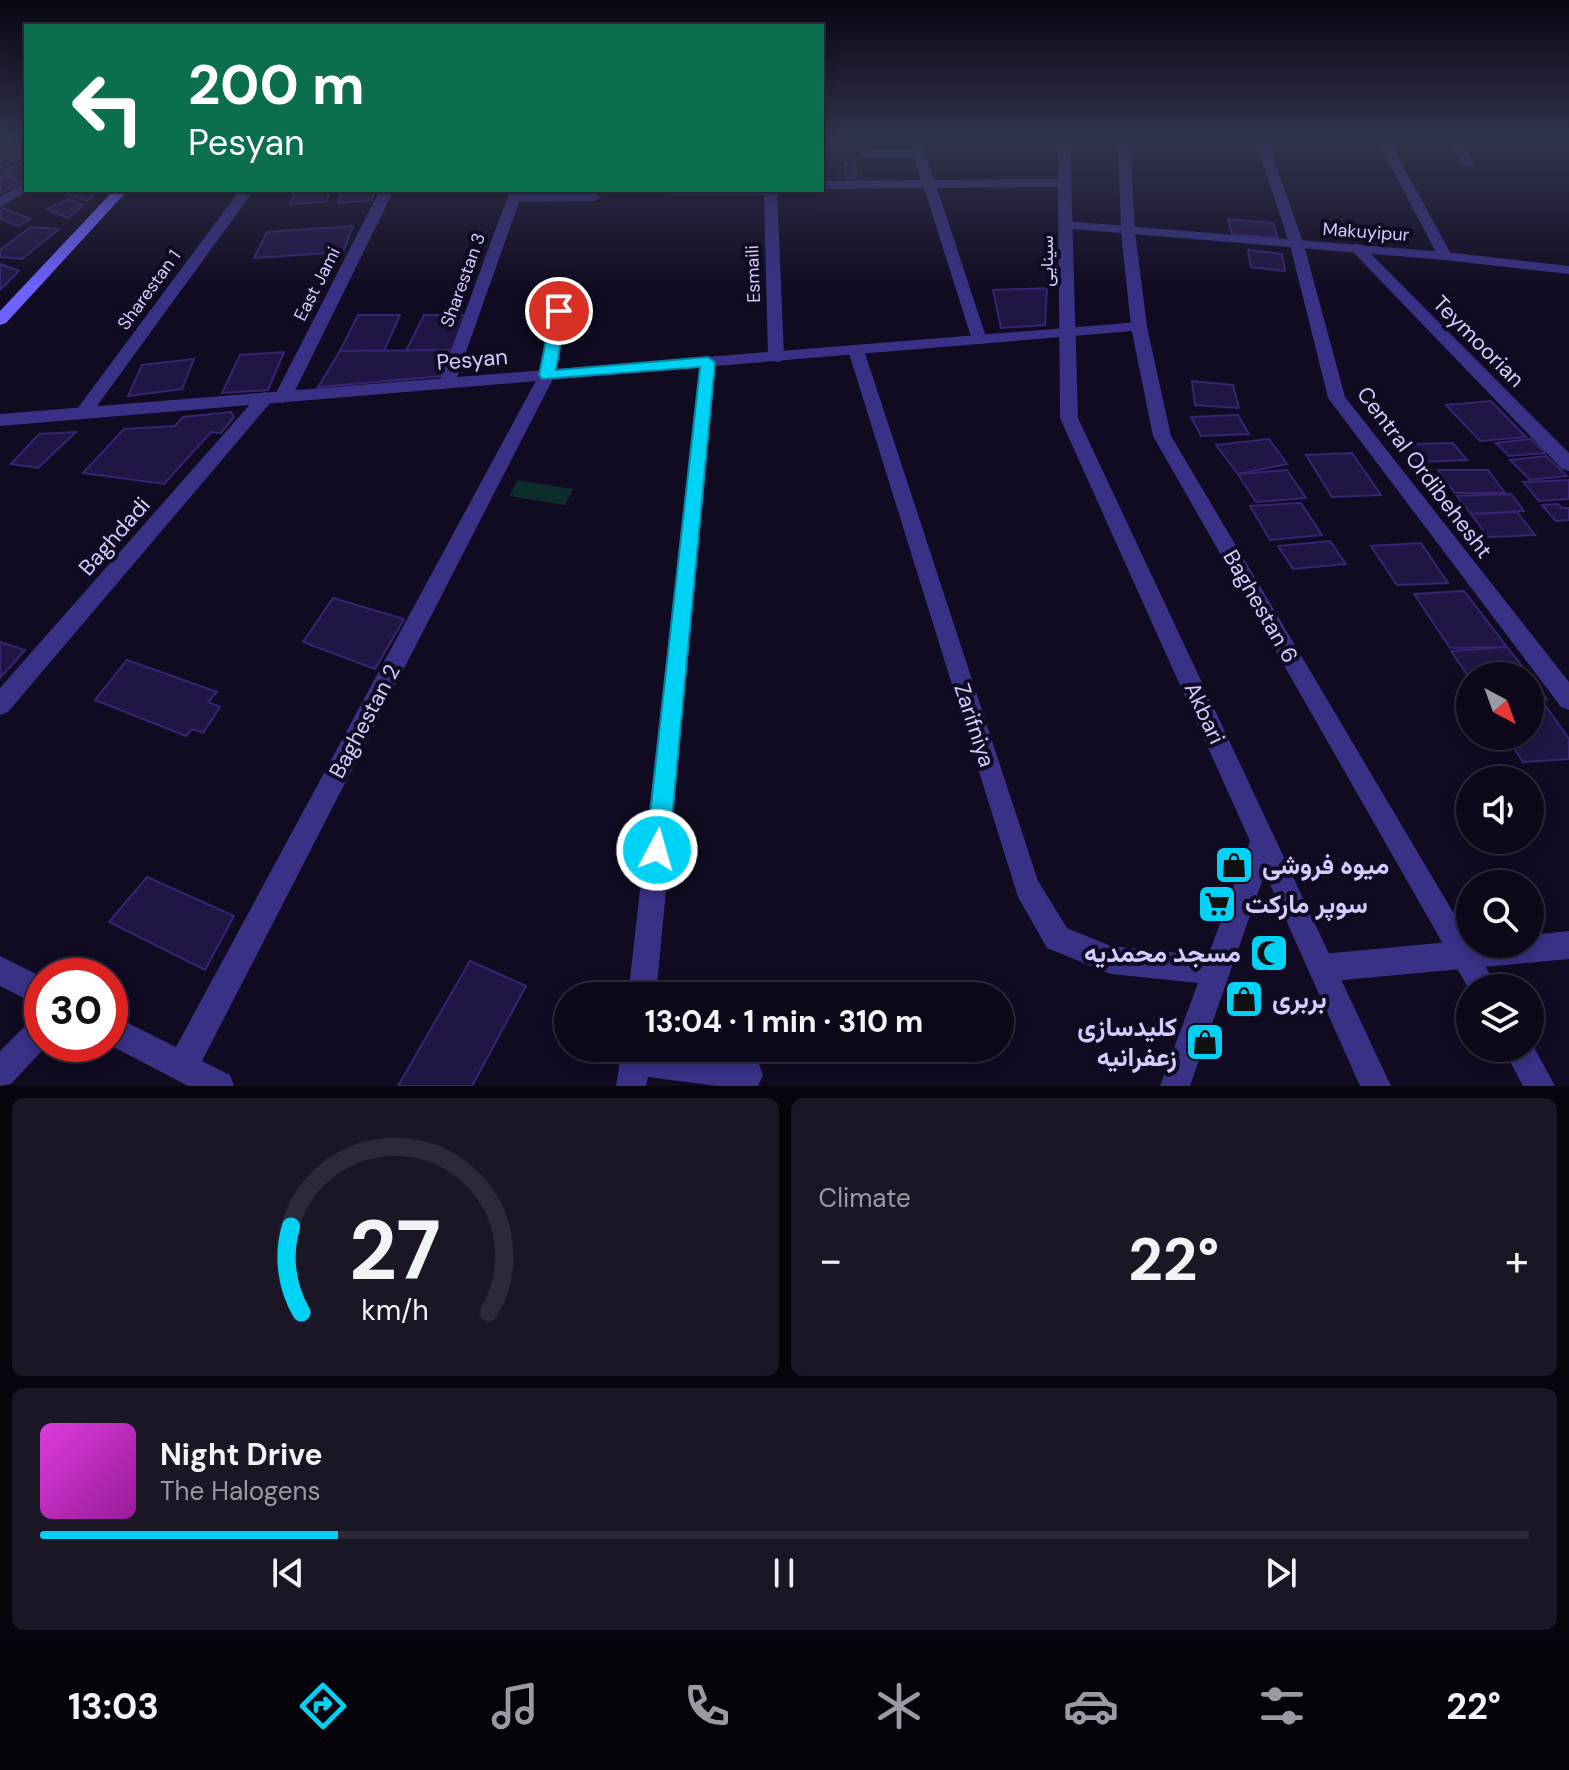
<!DOCTYPE html>
<meta charset="utf-8">
<style>
:root{--surface:#0c0819;--page:#1a1626;--text:#f1f3f6;--muted:#9a9aa2;--line:#2c2938;--accent:#00d2f6}
body{margin:0;font-family:"DM Sans",Vazirmatn,sans-serif;background:var(--page);color:var(--text);height:100vh;display:flex;flex-direction:column;font-size:30px;white-space:nowrap}
*{box-sizing:border-box;margin:0}
p{font-size:26px;color:var(--muted)}
.icon{flex:none;width:44px;height:44px;fill:none;stroke:currentColor;stroke-width:2;stroke-linecap:round;stroke-linejoin:round}
.map{position:relative;height:1086px;overflow:hidden}
.drawer{display:flex;flex-direction:column;gap:12px;padding:12px;background:#07040e;flex:1}
.drawer>*{flex:none}
.guide{position:absolute;left:24px;top:24px;width:800px;height:168px;border-radius:0px;box-shadow:0 4px 12px #0003,0 0 0 2px var(--line);background:#0b6e4f;color:#fff;overflow:hidden}
.needle{width:52px;rotate:139deg}
.tools{position:absolute;left:1456px;top:662px;display:grid;gap:16px}
.tools a{display:grid;place-items:center;width:88px;height:88px;border-radius:50%;background:var(--surface);box-shadow:0 4px 12px #0003,0 0 0 2px var(--line);font-size:40px}
.speed{position:absolute;left:24px;top:958px;display:flex;gap:16px;font-size:40px;font-weight:700;text-align:center}
.speed>*{display:grid;place-content:center;width:104px;height:104px;border-radius:50%;background:var(--surface);box-shadow:0 4px 12px #0003,0 0 0 2px var(--line);line-height:1}
.speed .limit{border:12px solid #d22;background:#fff;color:#111}
.pin{position:absolute;display:grid;place-items:center;width:68px;height:68px;color:#fff;margin:-34px;border:4px solid #fff;border-radius:50%;box-shadow:0 2px 8px #0007}
.me{position:absolute;width:88px;margin:-44px;rotate:6deg;stroke-linejoin:round;filter:drop-shadow(0 0 6px #0008)}
.turn{display:flex;align-items:center;gap:28px;height:168px;padding:0 32px;font-size:36px}
.turn .icon{width:104px;height:104px;stroke-width:2.5}
.turn b{display:block;font-size:56px;line-height:68px}
.big{font-size:60px;font-weight:700;line-height:1.1}
.drawer .tile{flex:1;display:flex;flex-direction:column;justify-content:center;gap:12px;min-width:0;padding:0 28px;border-radius:12px;background:var(--page)}
.drawer .dial{align-items:center;gap:0}
.dial svg{height:208px;overflow:visible;fill:none;stroke:var(--line);stroke-width:7;stroke-linecap:round;text-anchor:middle}
.dial text{fill:var(--text);stroke:none}
.song{display:flex;align-items:center;gap:24px}
.cover{width:96px;height:96px;border-radius:12px;background:linear-gradient(135deg,hsl(300 70% 55%),hsl(300 70% 35%))}
.played{height:8px;border-radius:4px;background:linear-gradient(90deg,var(--accent) 20%,var(--line) 20%)}
.keys{display:flex;justify-content:space-around;direction:ltr}
.heat{display:flex;justify-content:space-between;align-items:center;font-size:44px;direction:ltr}
.drawer .tiles{flex:1;display:grid;gap:12px;grid-template-columns:1fr 1fr}
.tile:last-child{grid-column:span 2}
.trip{position:absolute;left:554px;top:982px;width:460px;height:80px;border-radius:40px;background:var(--surface);box-shadow:0 4px 12px #0003,0 0 0 2px var(--line);font-weight:700;line-height:80px;text-align:center}
.menu{display:flex;height:128px;justify-content:space-around;align-items:center;background:#05030a;color:var(--muted)}
.menu .icon{width:56px;height:56px}
.menu .selected{color:var(--accent)}
.menu b{font-size:36px;color:var(--text)}
.map>svg:first-child{display:block}
.green{fill:#0d2c2c}
.building{fill:#211544;stroke:#382473;stroke-width:2}
.lines{fill:none;stroke-linecap:round;stroke-linejoin:round}
.minor{fill:#383186;fill-rule:evenodd}
.tertiary{fill:#383186;fill-rule:evenodd}
.secondary{fill:#6e62ff;fill-rule:evenodd}
.route{fill:#00d2f6;stroke:#0088a0;stroke-width:2}
.labels{text-anchor:middle;stroke-width:8;stroke-linejoin:round;paint-order:stroke}
.far-street-label{font-size:18px;fill:#d4cbff;stroke:#100b21}
.street-label{font-size:22px;fill:#d4cbff;stroke:#100b21}
.near-poi-label{font-size:26px;font-weight:bold;fill:#d4cbff;stroke:#100b21;text-anchor:start}
</style>
<div class="map">
<svg width="1569" height="1086" viewBox="0 0 1569 1086">
<rect width="100%" height="100%" fill="#100b21"/>
<path class="green" d="M518 480 573 489 565 505 509 496Z"/>
<g class="building">
<path d="M17 144 26 149V156L22 158 4 149Z"/>
<path d="M4 149 22 158 0 167V151Z"/>
<path d="M25 161 26 176 19 181 0 173Z"/>
<path d="M845 163H855L856 178H846Z"/>
<path d="M0 176 21 183 0 193Z"/>
<path d="M57 190H98L87 201Z"/>
<path d="M297 190H330L326 202 290 204Z"/>
<path d="M342 190H375L372 200 338 203Z"/>
<path d="M69 199 83 205 68 218 46 209Z"/>
<path d="M2 208 31 219 18 226 0 219Z"/>
<path d="M1228 219 1273 223 1278 238 1232 234Z"/>
<path d="M353 226 343 252 254 258 267 232Z"/>
<path d="M31 227 59 229 22 259 0 257V250Z"/>
<path d="M1248 250 1282 254 1285 271 1251 267Z"/>
<path d="M0 264 19 271 0 290Z"/>
<path d="M1047 288 1045 325 1001 328 993 290Z"/>
<path d="M358 315H400L384 351H340Z"/>
<path d="M424 315H468L454 350 406 351Z"/>
<path d="M454 350 443 376 318 387 340 351Z"/>
<path d="M284 352 268 390 222 393 240 355Z"/>
<path d="M194 359 182 389 128 396 142 365Z"/>
<path d="M1192 381 1233 385 1239 408 1195 405Z"/>
<path d="M1491 401 1526 437 1480 441 1446 405Z"/>
<path d="M231 412 234 417 221 433 211 432 164 484 83 473 124 429 175 426 183 417Z"/>
<path d="M1238 415 1249 434 1201 436 1191 417Z"/>
<path d="M76 432 38 468 11 464 39 434Z"/>
<path d="M1269 439 1287 464 1238 474 1216 445Z"/>
<path d="M1531 439 1545 453 1509 456 1496 443Z"/>
<path d="M1453 443 1467 460 1417 462 1404 444Z"/>
<path d="M1352 453 1381 495 1332 497 1306 455Z"/>
<path d="M1546 456 1567 476 1530 480 1510 460Z"/>
<path d="M1287 470 1306 498 1256 502 1238 474Z"/>
<path d="M1438 470H1488L1505 493H1455Z"/>
<path d="M1569 480V499L1539 501 1523 482Z"/>
<path d="M1511 494 1524 511 1471 514 1457 496Z"/>
<path d="M1301 503 1322 535 1270 540 1250 506Z"/>
<path d="M1558 504 1562 508H1569V520L1556 521 1542 505Z"/>
<path d="M1517 512 1535 535 1488 537 1471 514Z"/>
<path d="M1330 541 1346 564 1293 569 1278 546Z"/>
<path d="M1421 543 1448 583 1397 585 1371 546Z"/>
<path d="M1464 591 1507 647 1450 648 1414 594Z"/>
<path d="M333 598 404 619 375 669 303 642Z"/>
<path d="M0 642 25 650 0 678Z"/>
<path d="M1507 647 1530 676H1470V679L1451 651Z"/>
<path d="M127 660 217 692 208 702 220 707 203 733 192 729 186 736 95 700Z"/>
<path d="M1530 677 1547 699 1530 700Z"/>
<path d="M1545 705 1569 739V759L1523 762 1506 736H1530V706Z"/>
<path d="M147 877 234 916 205 970 109 922Z"/>
<path d="M470 961 526 986 472 1086H398Z"/>
</g>
<g class="lines">
<g class="minor">
<path d="M0 140H18L0 148Z"/>
<path d="M909 140H921L934 180 1058 179V140H1070L1078 418 1391 1086H1360L1265 873 1190 1086H1160L1198 983 1111 974 1047 948 1018 897 848 350 850 346 856 345 864 350 1038 881 1067 928 1111 946 1208 956 1250 841 1060 418 1058 187 937 188 987 340 985 343H973L924 188 822 189V181L921 180 914 157 867 158 861 154 867 150 912 149Z"/>
<path d="M1118 140H1130L1135 231 1147 327 1171 436 1498 988H1470V991L1153 436 1131 327 1121 231Z"/>
<path d="M1255 140H1267L1304 245 1345 397 1569 682V710L1561 707 1328 398 1290 245Z"/>
<path d="M1377 140H1389L1452 256 1450 259 1445 260 1438 256Z"/>
<path d="M1447 140H1459L1474 163 1472 166H1464Z"/>
<path d="M1486 140H1515L1529 145 1523 149Z"/>
<path d="M26 182V190H29L0 207V197Z"/>
<path d="M240 190H254L89 417H77L74 413 77 409Z"/>
<path d="M380 190H394L292 397 283 403 277 401 274 397Z"/>
<path d="M510 190H524L522 194 594 193 601 197 594 201 519 202 455 383 447 388 441 387 439 383Z"/>
<path d="M665 190H777L784 357 782 361 776 362 768 357 764 195H671Z"/>
<path d="M1357 244 1362 245 1569 453V471L1562 469 1352 251V245Z"/>
<path d="M559 306 567 311 555 375 202 1061 230 1075 234 1086H188L108 1044 110 1014 176 1047 539 375 551 311Z"/>
<path d="M708 357 716 362 656 996H628L700 362Z"/>
<path d="M265 392 271 394 274 398 271 402 8 712 0 715V688L259 394Z"/>
<path d="M0 956 42 977V1007L0 986Z"/>
<path d="M42 1014V1044H48L11 1084 0 1086V1051L32 1019Z"/>
<path d="M1530 1040 1555 1086H1523L1503 1048H1530Z"/>
<path d="M622 1048H659L748 1060 759 1064 763 1075 758 1086H717L648 1077 646 1086H616Z"/>
</g>
<g class="tertiary">
<path d="M1065 221 1445 252 1569 266V274L1445 260 1060 228V222Z"/>
<path d="M1139 322 1145 324V330L0 426V414Z"/>
<path d="M1569 931V959L1322 982 1312 978 1308 968 1312 958 1322 954 1470 940V944H1530V935Z"/>
</g>
<path class="secondary" d="M114 190H128L6 323 0 325V311Z"/>
</g>
<linearGradient id="sky" x2="0" y2="1"><stop stop-color="#090612"/><stop offset="0.48" stop-color="#31344e"/><stop offset="1" stop-color="#31344e" stop-opacity="0"/></linearGradient>
<rect width="1569" height="292" fill="url(#sky)"/>
<path class="route" d="M559 307 566 311 556 370 708 357 715 362 669 850 666 859 657 862 649 859 646 850 700 367 542 379 539 375 552 311Z"/>
<defs>
<g id="shop-square" transform="scale(2)"><rect x="-9" y="-9" width="18" height="18" rx="4" fill="#00d2f6" stroke="#100b21"/><path d="M-5-2.5h2.3a2.7 3.5 0 0 1 5.4 0H5L5.5 6h-11ZM-1.5-2.5h3a1.5 2.3 0 0 0-3 0Z" fill="#111"/></g>
<g id="supermarket-square" transform="scale(2)"><rect x="-9" y="-9" width="18" height="18" rx="4" fill="#00d2f6" stroke="#100b21"/><path d="M-6-5.5h2.5l.6 2H6L4.5 2H-2.5L-4.4-4H-6ZM-1.5 3.2a1.3 1.3 0 1 0 .1 0ZM3 3.2a1.3 1.3 0 1 0 .1 0Z" fill="#111"/></g>
<g id="mosque-square" transform="scale(2)"><rect x="-9" y="-9" width="18" height="18" rx="4" fill="#00d2f6" stroke="#100b21"/><path d="M3.5-4.9A6 6 0 1 0 3.5 4.9A5 5 0 1 1 3.5-4.9Z" fill="#111"/></g>
</defs>
<g fill-rule="evenodd">
<use href="#shop-square" x="1234" y="865"/>
<use href="#supermarket-square" x="1217" y="904"/>
<use href="#mosque-square" x="1269" y="953"/>
<use href="#shop-square" x="1244" y="999"/>
<use href="#shop-square" x="1205" y="1042"/>
</g>
<g class="labels">
<g class="far-street-label">
<text transform="translate(1366 232) rotate(4)" y="6">Makuyipur</text>
<text transform="translate(1047 261) rotate(-90)" y="6">سینایی</text>
<text transform="translate(753 274) rotate(-92)" y="6">Esmaili</text>
<text transform="translate(463 280) rotate(-70)" y="6">Sharestan 3</text>
<text transform="translate(317 284) rotate(-63)" y="6">East Jami</text>
<text transform="translate(149 290) rotate(-54)" y="6">Sharestan 1</text>
</g>
<g class="street-label">
<text transform="translate(1479 341) rotate(45)" y="8">Teymoorian</text>
<text transform="translate(472 359) rotate(-5)" y="8">Pesyan</text>
<text transform="translate(1425 472) rotate(53)" y="8">Central Ordibehesht</text>
<text transform="translate(114 536) rotate(-49)" y="8">Baghdadi</text>
<text transform="translate(1261 606) rotate(60)" y="8">Baghestan 6</text>
<text transform="translate(1205 713) rotate(65)" y="8">Akbari</text>
<text transform="translate(364 721) rotate(-62)" y="8">Baghestan 2</text>
<text transform="translate(975 725) rotate(72)" y="8">Zarifniya</text>
</g>
<g class="near-poi-label">
<text x="1262" y="874">میوه فروشی</text>
<text x="1245" y="913">سوپر مارکت</text>
<text x="1241" y="962" text-anchor="end">مسجد محمدیه</text>
<text x="1272" y="1008">بربری</text>
<text x="1177" y="1036" text-anchor="end">کلیدسازی<tspan x="1177" dy="30">زعفرانیه</tspan></text>
</g>
</g>
</svg>
<div class="tools">
<a><svg class="needle" viewBox="-14 -14 28 28"><path d="M0-13l5 13h-10z" fill="#e53935"/><path d="M0 13l5-13h-10z" fill="#9a9aa2"/></svg></a>
<a><svg class="icon" aria-label="sound" viewBox="0 0 24 24"><path d="M4 9h4l5-4v14l-5-4H4zM17 9q2 3 0 6"/></svg></a>
<a><svg class="icon" aria-label="search" viewBox="0 0 24 24"><circle cx="10" cy="10" r="6"/><path d="M15 15l6 6"/></svg></a>
<a><svg class="icon" aria-label="layers" viewBox="0 0 24 24"><path d="M12 4l9 5-9 5-9-5zM3 14l9 5 9-5"/></svg></a>
</div>
<div class="speed"><div class="limit">30</div></div>
<div class="pin" style="left:559px;top:311px;background:#d93025"><svg class="icon" aria-label="arrive" viewBox="0 0 24 24"><path d="M6 21V4h12l-3 4 3 4H6"/></svg></div>
<svg class="me" style="left:657px;top:850px" viewBox="-20 -20 40 40"><circle r="17" fill="#00d2f6" stroke="#fff" stroke-width="3"/><path d="M0-11L8 9 0 5-8 9z" fill="#fff"/></svg>
<div class="trip">13:04 · 1 min · 310 m</div>
<div class="guide">
<div class="turn"><svg class="icon" aria-label="left" viewBox="0 0 24 24"><path d="M17 20v-9H6M10 6l-5 5 5 5"/></svg><div><b>200 m</b>Pesyan</div></div>
</div>
</div>
<section class="drawer">
<div class="tiles">
<div class="tile dial"><svg viewBox="0 0 100 80">
<path d="M14 69A42 42 0 1 1 86 69"/>
<path d="M14 69A42 42 0 0 1 10 36" stroke="#00d2f6"/>
<text x="50" y="56" font-size="32" font-weight="700">27</text>
<text x="50" y="72" font-size="11">km/h</text>
</svg></div>
<div class="tile"><p>Climate</p>
<div class="heat"><a>−</a><b class="big">22°</b><a>+</a></div>
</div>
<div class="tile">
<div class="song"><i class="cover"></i><div><b>Night Drive</b><p>The Halogens</p></div></div>
<div class="played"></div>
<div class="keys"><svg class="icon" aria-label="previous" viewBox="0 0 24 24"><path d="M18 5L8 12l10 7zM5 5v14"/></svg><svg class="icon" aria-label="pause" viewBox="0 0 24 24"><path d="M8 5v14M16 5v14"/></svg><svg class="icon" aria-label="next" viewBox="0 0 24 24"><path d="M6 5l10 7-10 7zM19 5v14"/></svg></div>
</div>
</div>
</section>
<nav class="menu">
<b>13:03</b>
<svg class="icon selected" aria-label="directions" viewBox="0 0 24 24"><path d="M12 3l9 9-9 9-9-9zM9 14v-3h6M13 9l2 2-2 2"/></svg>
<svg class="icon" aria-label="music" viewBox="0 0 24 24"><path d="M9 18V5l10-2v13"/><circle cx="6" cy="18" r="3"/><circle cx="16" cy="16" r="3"/></svg>
<svg class="icon" aria-label="phone" viewBox="0 0 24 24"><path d="M5 4h4l2 5-3 2q2 4 5 5l2-3 5 2v4C11 20 4 13 5 4z"/></svg>
<svg class="icon" aria-label="climate" viewBox="0 0 24 24"><path d="M12 3v18M4 7l16 10M4 17L20 7"/></svg>
<svg class="icon" aria-label="car" viewBox="0 0 24 24"><path d="M5 17H2v-5l4-1 3-4h7l3 4 3 1v5h-3M9 17h6M6 11h13"/><circle cx="7" cy="17" r="2"/><circle cx="17" cy="17" r="2"/></svg>
<svg class="icon" aria-label="filters" viewBox="0 0 24 24"><path d="M4 7h16M4 17h16"/><circle cx="9" cy="7" r="2"/><circle cx="15" cy="17" r="2"/></svg>
<b>22°</b>
</nav>
